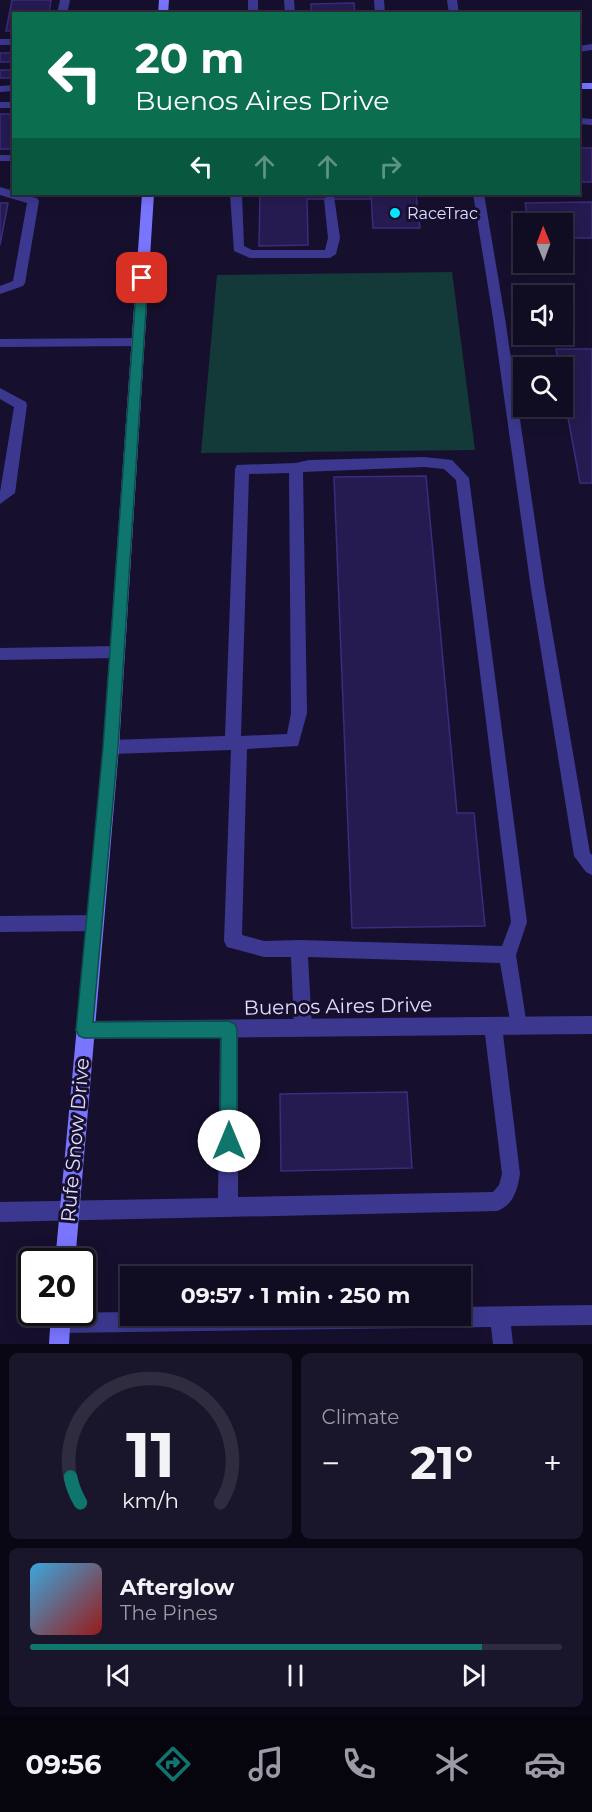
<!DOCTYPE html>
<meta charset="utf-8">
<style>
:root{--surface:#100c22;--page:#19152a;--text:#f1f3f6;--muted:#9c9ba5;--line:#302c40;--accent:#0f766e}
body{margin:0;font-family:Montserrat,sans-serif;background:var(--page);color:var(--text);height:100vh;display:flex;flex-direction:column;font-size:22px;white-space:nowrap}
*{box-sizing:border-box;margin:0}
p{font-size:20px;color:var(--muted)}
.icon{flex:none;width:33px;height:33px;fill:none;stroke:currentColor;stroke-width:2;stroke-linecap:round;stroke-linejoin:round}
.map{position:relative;height:1344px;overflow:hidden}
.drawer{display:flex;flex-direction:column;gap:9px;padding:9px;background:#090713;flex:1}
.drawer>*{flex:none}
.hud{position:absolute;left:12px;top:12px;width:568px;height:183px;border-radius:0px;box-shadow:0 3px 15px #0003,0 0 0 2px var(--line);background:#0b6e4f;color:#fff;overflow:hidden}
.needle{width:39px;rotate:359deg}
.buttons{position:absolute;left:513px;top:213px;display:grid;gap:12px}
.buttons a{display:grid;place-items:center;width:60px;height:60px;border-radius:0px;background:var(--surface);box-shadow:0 3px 15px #0003,0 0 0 2px var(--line);font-size:30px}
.speed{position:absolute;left:18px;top:1248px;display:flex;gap:12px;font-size:30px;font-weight:700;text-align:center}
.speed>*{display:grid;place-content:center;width:78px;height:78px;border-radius:50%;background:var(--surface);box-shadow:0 3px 15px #0003,0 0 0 2px var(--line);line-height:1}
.speed .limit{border:3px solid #111;border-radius:9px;background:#fff;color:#111}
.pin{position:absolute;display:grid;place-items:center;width:51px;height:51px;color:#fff;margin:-26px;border-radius:12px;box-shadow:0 3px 9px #0006}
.me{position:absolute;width:66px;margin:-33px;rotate:0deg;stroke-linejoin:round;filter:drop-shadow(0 0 4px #0008)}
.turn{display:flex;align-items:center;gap:21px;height:126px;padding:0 24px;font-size:27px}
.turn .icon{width:78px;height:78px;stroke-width:2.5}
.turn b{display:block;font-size:42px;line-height:51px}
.lanes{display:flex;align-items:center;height:57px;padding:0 24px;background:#0003;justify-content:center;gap:30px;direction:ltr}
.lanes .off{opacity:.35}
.big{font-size:45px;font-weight:700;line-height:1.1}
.drawer .card{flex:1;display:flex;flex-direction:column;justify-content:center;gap:9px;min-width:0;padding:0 21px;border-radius:9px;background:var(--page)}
.drawer .dial{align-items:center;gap:0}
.dial svg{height:156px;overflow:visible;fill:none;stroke:var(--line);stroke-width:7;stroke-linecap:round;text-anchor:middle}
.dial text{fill:var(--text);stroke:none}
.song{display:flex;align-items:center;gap:18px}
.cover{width:72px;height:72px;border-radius:9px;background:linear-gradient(135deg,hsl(200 70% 55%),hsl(0 70% 35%))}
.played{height:6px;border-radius:3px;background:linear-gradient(90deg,var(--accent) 85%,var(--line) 85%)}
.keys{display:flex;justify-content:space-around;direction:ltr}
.heat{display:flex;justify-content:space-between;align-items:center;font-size:33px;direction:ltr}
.drawer .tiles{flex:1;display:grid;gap:9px;grid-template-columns:1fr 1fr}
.card:last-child{grid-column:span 2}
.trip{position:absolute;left:120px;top:1266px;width:351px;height:60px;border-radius:0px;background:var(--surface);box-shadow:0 3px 15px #0003,0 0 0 2px var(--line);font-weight:700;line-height:60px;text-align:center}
.tab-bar{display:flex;height:96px;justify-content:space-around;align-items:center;background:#06050e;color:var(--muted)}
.tab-bar .icon{width:42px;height:42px}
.tab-bar .active{color:var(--accent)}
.tab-bar b{font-size:27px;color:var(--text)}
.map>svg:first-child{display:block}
.green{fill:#133938}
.building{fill:#261b51;stroke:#3c2b7e;stroke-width:1.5}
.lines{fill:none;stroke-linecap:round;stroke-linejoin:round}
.lane{fill:#3c3890;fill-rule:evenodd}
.street{fill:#3c3890;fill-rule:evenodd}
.secondary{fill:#7975ff;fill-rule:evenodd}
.route{fill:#0f766e;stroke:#0a4d48;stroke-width:1.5}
.poi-dot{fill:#0ae5ff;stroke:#16102e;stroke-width:2}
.labels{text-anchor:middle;stroke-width:6;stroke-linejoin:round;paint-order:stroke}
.far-poi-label{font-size:16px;fill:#e2deff;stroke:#16102e;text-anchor:start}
.street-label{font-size:20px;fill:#e2deff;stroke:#16102e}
</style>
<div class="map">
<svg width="592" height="1344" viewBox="0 0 592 1344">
<rect width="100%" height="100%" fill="#16102e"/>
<path class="green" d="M452 272 475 450 201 453 217 275Z"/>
<g class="building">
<path d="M12 0H51L49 14H14V31H6Z"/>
<path d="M354 3 355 14H311V4Z"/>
<rect x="0" y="53" width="14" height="9"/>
<rect x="0" y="70" width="14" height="8"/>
<rect x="0" y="114" width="14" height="35"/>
<rect x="579" y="148" width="13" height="34"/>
<path d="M260 194H371V199H307L308 245 259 246Z"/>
<path d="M371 194H416L420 228H373Z"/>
<path d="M592 202V238H562V224H529L525 203Z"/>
<path d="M0 203H8L0 245Z"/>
<path d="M556 349H592V483H580L562 385V368H559Z"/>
<path d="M426 476 457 813H474L485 926 352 928 334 477Z"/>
<path d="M407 1092 412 1168 281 1171 280 1094Z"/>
</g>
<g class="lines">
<g class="lane">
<path d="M60 0H70L67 14H57Z"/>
<rect x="248" y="0" width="10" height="14"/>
<path d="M284 0H294L295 14H285Z"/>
<path d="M374 0H384L385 14H375Z"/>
<path d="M447 0H457L459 14H449Z"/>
<rect x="0" y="39" width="14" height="6"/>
<path d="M592 44V50L579 52V46Z"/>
<path d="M14 85V91L0 92V86Z"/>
<rect x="0" y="102" width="14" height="6"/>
<path d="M579 118 592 119V125L579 124Z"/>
<rect x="0" y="155" width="14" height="6"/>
<path d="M0 187 14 191V194L37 198 39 201 25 283 23 286 0 294V286L13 281 27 203 0 195Z"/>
<path d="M230 194H242L244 246 252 250H325L328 238 324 199 330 195 334 196 340 238 336 254 330 258H250L234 251Z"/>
<path d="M473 194H484L505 318 545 589 590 853 592 855V875L586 872 574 856 531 589 493 318Z"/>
<path d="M0 388 26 402 27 405 15 493 0 504V492L14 407 0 399Z"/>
<path d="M424 457 452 460 469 478 527 922 516 955 527 1026 524 1032 518 1035 512 1032 500 963 308 957 312 1028 309 1034 303 1037 297 1034 294 1028 291 957H264L227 947 224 941 231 750 111 754 105 752 103 747 105 742 111 740 225 736 235 469 237 465 296 463 309 460ZM424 467 444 469 456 480 511 922 502 946 299 940 264 941 242 935 247 749 298 746 307 713 303 472ZM289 473 291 713 287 734 241 736 249 474Z"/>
<path d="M117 646 122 648 124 652 122 656 117 658 0 660V648Z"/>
<path d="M96 915 102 917 104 923 102 929 96 931 0 932V916Z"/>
<path d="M493 1017 499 1020 502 1026 520 1174C517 1191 514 1204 497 1211L0 1222V1202L218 1198 220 1029 223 1023 229 1020 235 1023 238 1029V1197L493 1192 499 1185 502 1174 484 1026 487 1020Z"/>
<path d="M592 1305V1325L511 1326 513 1344H493L491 1327 60 1333 53 1330 50 1323 53 1316 60 1313 130 1312V1316H460V1307Z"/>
</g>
<g class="street">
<path d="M138 338 144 342 138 346 0 347V339Z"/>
<path d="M592 1016V1034L84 1039 78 1036 75 1030 78 1024 84 1021Z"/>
</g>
<g class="secondary">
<path d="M159 0H169L168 14H158Z"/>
<rect x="579" y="83" width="13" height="6"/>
<path d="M142 194H154L119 747 75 1262H55L103 747Z"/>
<path d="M51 1312H71L69 1344H49Z"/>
</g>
</g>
<path class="route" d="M142 274 148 278 118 747 93 1022 229 1021 235 1024 237 1029V1141L235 1147 229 1149 223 1147 220 1141 221 1038H84L79 1036 76 1030 103 747 137 278Z"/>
<circle class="poi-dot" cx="395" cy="213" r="6"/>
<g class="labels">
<g class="far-poi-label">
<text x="407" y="219">RaceTrac</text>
</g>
<g class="street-label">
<text transform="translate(338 1006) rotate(-1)" y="7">Buenos Aires Drive</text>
<text transform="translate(75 1140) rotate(-85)" y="7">Rufe Snow Drive</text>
</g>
</g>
</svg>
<div class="buttons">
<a><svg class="needle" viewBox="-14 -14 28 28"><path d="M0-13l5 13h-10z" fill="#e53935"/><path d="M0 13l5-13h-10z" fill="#9c9ba5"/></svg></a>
<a><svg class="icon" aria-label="sound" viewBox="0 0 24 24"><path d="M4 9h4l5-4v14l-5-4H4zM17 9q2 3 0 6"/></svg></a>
<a><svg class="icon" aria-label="search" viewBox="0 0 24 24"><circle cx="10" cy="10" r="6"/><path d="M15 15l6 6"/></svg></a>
</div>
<div class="speed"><div class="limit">20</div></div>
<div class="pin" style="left:142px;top:278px;background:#d93025"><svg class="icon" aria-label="arrive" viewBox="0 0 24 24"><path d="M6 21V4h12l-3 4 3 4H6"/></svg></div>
<svg class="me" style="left:229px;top:1141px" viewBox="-20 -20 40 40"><circle r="19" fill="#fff"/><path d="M0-13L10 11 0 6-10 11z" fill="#0f766e"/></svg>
<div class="trip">09:57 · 1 min · 250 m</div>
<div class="hud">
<div class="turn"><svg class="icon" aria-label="left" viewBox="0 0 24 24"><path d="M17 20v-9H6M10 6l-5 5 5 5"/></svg><div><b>20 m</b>Buenos Aires Drive</div></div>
<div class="lanes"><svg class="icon" aria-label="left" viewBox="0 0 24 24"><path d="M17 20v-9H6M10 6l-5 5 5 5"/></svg><svg class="icon off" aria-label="ahead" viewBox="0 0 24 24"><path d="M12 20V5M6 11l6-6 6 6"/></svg><svg class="icon off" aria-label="ahead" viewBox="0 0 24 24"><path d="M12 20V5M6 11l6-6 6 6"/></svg><svg class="icon off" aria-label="right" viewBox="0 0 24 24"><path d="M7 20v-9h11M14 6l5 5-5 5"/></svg></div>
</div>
</div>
<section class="drawer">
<div class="tiles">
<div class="card dial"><svg viewBox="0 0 100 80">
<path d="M14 69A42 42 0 1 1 86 69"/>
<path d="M14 69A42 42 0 0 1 9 56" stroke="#0f766e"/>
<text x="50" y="56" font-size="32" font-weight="700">11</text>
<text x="50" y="72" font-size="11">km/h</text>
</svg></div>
<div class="card"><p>Climate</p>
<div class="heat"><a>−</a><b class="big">21°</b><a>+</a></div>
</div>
<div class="card">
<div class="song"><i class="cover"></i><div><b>Afterglow</b><p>The Pines</p></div></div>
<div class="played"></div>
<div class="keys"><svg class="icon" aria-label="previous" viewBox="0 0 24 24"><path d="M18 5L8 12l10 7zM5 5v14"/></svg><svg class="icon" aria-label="pause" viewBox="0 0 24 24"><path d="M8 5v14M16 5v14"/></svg><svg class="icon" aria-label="next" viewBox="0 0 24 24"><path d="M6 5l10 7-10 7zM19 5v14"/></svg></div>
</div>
</div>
</section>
<nav class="tab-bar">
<b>09:56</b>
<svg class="icon active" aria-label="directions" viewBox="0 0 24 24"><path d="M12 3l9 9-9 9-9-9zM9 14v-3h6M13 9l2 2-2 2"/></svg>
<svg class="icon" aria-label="music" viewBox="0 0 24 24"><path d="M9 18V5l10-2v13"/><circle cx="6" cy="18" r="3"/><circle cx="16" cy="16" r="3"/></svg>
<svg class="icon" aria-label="phone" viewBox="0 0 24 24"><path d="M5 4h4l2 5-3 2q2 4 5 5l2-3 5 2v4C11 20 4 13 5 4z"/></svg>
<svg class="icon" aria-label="climate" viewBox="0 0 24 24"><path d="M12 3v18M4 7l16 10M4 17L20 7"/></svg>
<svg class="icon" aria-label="car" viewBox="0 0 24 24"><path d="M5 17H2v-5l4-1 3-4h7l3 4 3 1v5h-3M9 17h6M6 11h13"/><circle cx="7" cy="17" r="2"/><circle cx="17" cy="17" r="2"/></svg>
</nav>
